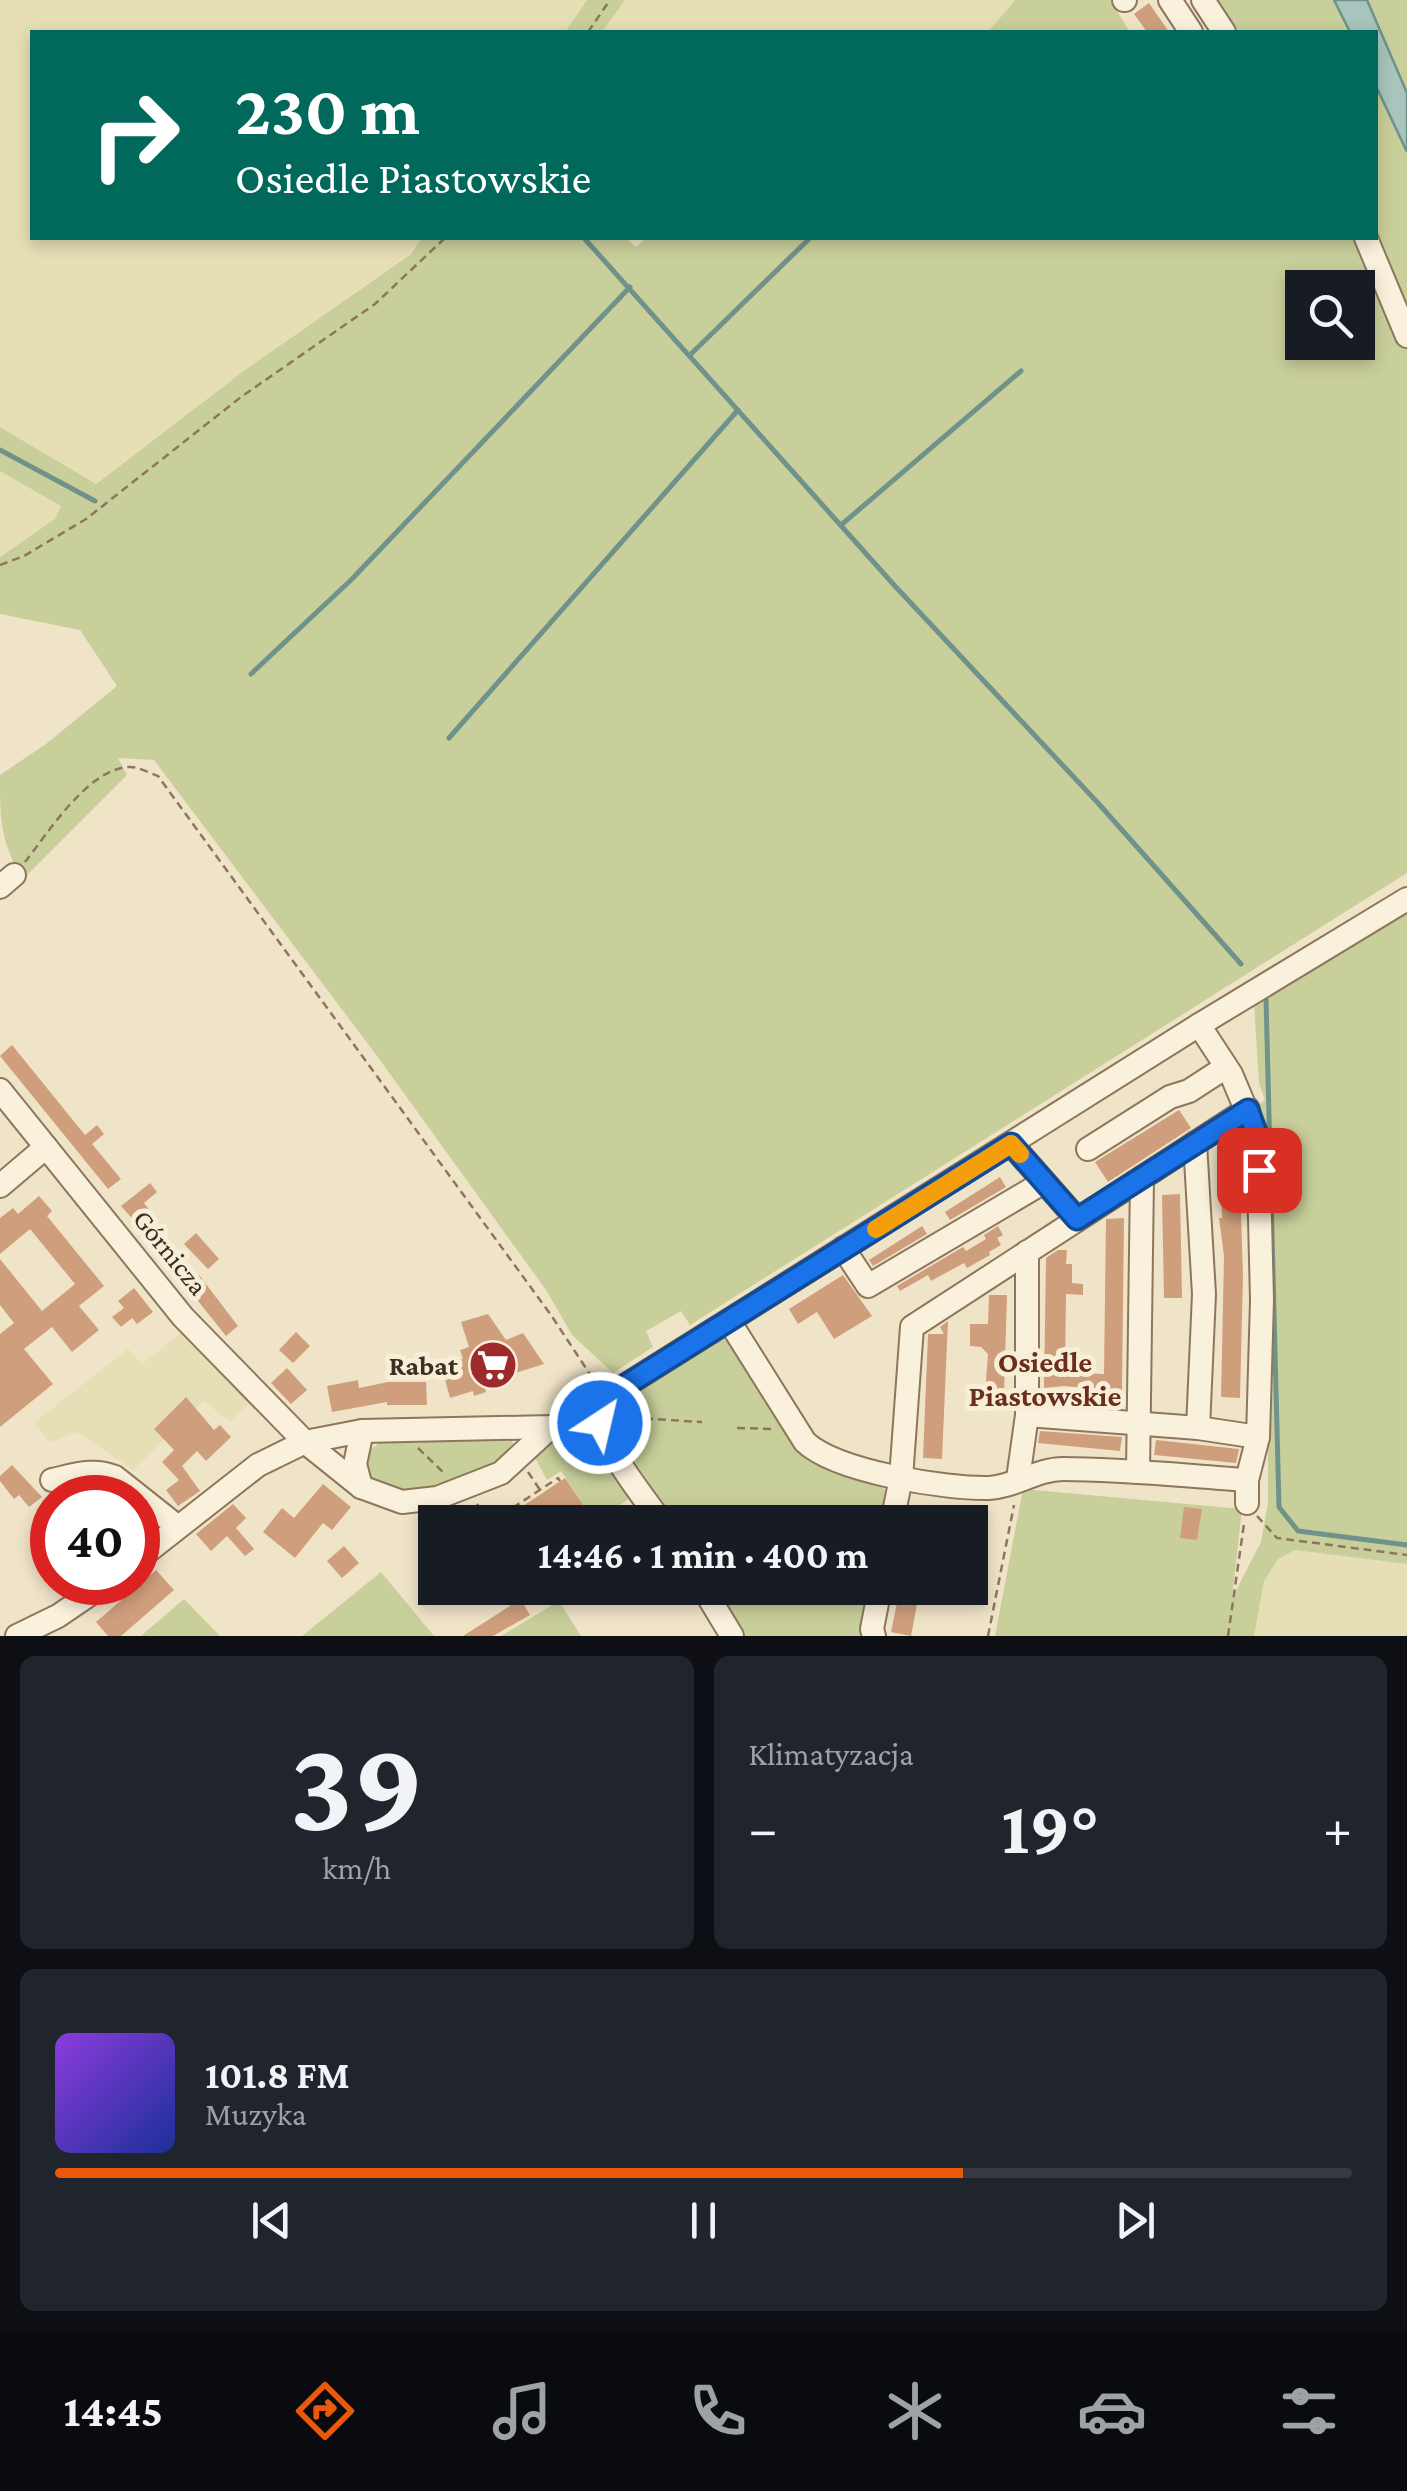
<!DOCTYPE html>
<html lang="pl">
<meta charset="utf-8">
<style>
:root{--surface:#171b24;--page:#20242c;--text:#f1f3f6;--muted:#9ea1a6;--line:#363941;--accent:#ea580c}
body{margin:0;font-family:"Crimson Pro",serif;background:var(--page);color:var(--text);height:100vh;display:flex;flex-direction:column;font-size:38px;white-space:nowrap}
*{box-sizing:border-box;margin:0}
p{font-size:32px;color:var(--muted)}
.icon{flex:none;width:55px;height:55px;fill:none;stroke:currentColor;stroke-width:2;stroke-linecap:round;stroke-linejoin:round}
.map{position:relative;height:1636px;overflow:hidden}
.panel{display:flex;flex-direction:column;gap:20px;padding:20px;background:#0d0f14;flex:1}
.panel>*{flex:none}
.hud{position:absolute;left:30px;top:30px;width:1348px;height:210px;border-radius:0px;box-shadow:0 5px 15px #0003;background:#00695c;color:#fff;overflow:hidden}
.controls{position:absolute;left:1285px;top:270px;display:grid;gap:20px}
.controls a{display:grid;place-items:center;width:90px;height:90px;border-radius:0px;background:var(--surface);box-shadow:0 5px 15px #0003;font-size:50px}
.speed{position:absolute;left:30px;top:1475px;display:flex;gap:20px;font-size:50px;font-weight:700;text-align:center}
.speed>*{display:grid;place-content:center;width:130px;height:130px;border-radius:50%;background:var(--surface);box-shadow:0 5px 15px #0003;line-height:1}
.speed .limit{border:15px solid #d22;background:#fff;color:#111}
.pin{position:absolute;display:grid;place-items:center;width:85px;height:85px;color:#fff;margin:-42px;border-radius:20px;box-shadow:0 5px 15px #0006}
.me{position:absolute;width:110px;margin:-55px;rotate:35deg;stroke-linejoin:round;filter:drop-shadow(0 0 8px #0008)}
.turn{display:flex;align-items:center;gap:35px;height:210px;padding:0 40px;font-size:45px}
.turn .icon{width:130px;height:130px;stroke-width:2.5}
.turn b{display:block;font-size:70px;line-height:85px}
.big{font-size:75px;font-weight:700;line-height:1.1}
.panel .tile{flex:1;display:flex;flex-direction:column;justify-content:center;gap:15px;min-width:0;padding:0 35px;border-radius:15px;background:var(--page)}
.panel .dial{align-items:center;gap:0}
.dial b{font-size:130px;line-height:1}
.song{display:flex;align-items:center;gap:30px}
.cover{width:120px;height:120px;border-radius:15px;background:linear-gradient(135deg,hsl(270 70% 55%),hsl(230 70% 35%))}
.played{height:10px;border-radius:5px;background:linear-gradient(90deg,var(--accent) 70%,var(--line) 70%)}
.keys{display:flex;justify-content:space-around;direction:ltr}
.heat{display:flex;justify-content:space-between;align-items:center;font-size:55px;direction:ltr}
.panel .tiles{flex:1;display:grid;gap:20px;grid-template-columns:1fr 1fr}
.tile:last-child{grid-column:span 2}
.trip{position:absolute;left:418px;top:1505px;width:570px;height:100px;border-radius:0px;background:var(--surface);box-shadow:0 5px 15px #0003;font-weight:700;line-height:100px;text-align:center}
.tab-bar{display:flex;height:160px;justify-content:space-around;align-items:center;background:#090b0e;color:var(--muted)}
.tab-bar .icon{width:70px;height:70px}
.tab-bar .selected{color:var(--accent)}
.tab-bar b{font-size:45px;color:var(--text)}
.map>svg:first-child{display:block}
.farmland{fill:#e6deb5}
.green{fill:#c9cf9b;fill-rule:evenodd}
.water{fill:#a9c4bc;stroke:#6f938a;stroke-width:2.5}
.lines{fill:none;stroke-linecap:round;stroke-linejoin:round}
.stream{stroke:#6f938a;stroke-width:5}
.building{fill:#cf9f7d}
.minor-casing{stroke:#8d765c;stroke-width:26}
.path{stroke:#8d765c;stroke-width:2.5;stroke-dasharray:8 5;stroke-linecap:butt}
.minor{stroke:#faf1dc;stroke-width:22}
.route-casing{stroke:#114b97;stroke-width:25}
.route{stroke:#1a73e8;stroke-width:18}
.slow{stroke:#f59e0b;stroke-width:18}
.labels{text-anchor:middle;stroke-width:10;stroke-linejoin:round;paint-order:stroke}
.street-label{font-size:28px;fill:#3d2e20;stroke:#f7eed8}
.poi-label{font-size:28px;font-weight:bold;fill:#3d2e20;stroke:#f7eed8;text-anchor:end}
.neighbourhood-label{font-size:30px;font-weight:bold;fill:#6b2e1e;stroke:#f7eed8}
</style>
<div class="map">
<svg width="1407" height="1636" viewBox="0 0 1407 1636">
<rect width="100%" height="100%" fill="#f0e4c8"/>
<g class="farmland">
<path d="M0 0H587L565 32H32V238H422L411 253 245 370 95 484 0 427Z"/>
<path d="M625 0H1015L988 32H602Z"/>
<path d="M0 471 61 505 56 519 0 557Z"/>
<path d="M184 1331 253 1400 230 1421 203 1401 133 1470 77 1432 50 1442 34 1423 128 1349 142 1364Z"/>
<path d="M1295 1550 1407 1564V1636H1254L1264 1581 1278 1559Z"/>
</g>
<g class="green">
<path d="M587 0H625L602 32H565Z"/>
<path d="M1015 0H1110L1130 32H988Z"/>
<path d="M1210 0H1334L1350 32H1223Z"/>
<path d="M1367 0H1407V93Z"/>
<path d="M1375 84 1407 152V873L690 1325 681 1311 646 1331 653 1347 613 1373 572 1335 546 1290 377 1056 154 760 118 758 127 775 23 879C0 841 0 820 0 775L46 744 117 686 80 630 0 614V557L55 519 61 506 0 471V427L96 484 245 370 411 254 422 238H626L636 247 646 238H1375ZM1302 288H1358V342H1302Z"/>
<path d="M1407 904V1564L1295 1550 1278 1559 1264 1581 1254 1636H995L1023 1489 1242 1509 1232 1598 1261 1542 1268 1503V1337L1255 1107 1265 1100 1259 1083 1254 1003Z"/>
<path d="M720 1339 728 1340 780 1412 881 1485 888 1494 887 1522H674L618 1435 616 1415 636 1388Z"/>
<path d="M577 1433 600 1443 636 1494 595 1522 561 1471 547 1480 532 1452 553 1439Z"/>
<path d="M387 1438 512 1441 515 1447 513 1452C473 1477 405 1517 365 1470L368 1451Z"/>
<path d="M381 1572 434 1636H302Z"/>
<path d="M713 1588H875L865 1636H743Z"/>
<path d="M184 1599 220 1636H141Z"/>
<path d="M559 1601 581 1636H501Z"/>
</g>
<path class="water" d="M1334 0H1367L1407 93V152L1375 84V32H1350Z"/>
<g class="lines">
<g class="stream">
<path d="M584 238 894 585 1098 803 1241 964"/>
<path d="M691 354 810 238"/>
<path d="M0 450 95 501"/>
<path d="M841 525 1021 371"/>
<path d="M251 674 351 580 630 287"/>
<path d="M449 738 738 410"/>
<path d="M1266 999 1279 1507 1298 1531 1407 1545"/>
</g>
</g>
<g class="building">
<path d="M1149 3 1169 32H1147L1134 14Z"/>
<path d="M12 1045 85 1135 97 1125 104 1134 92 1144 121 1179 108 1189 0 1056Z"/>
<path d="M1179 1110 1191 1128 1108 1182 1095 1162Z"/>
<path d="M1239 1154 1243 1275 1240 1398 1221 1397 1224 1256 1219 1218H1222L1220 1155Z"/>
<path d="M1000 1177 1006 1187 950 1220 945 1212Z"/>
<path d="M150 1183 157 1192 144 1203 150 1211 136 1223 121 1206Z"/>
<path d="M1180 1194 1182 1298H1164L1162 1195Z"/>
<path d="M39 1196 52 1211 47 1216 104 1286 79 1306 99 1330 72 1352 52 1327 24 1349 53 1384 0 1427V1334L14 1323 0 1305V1259L42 1311 75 1284 30 1229 0 1254V1218L13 1208 18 1214Z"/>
<path d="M1124 1218 1122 1391 1064 1386 1044 1388 1046 1258 1058 1250H1067L1066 1264H1072V1283L1083 1284V1295L1066 1294 1065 1372 1104 1374 1106 1219Z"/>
<path d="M922 1226 927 1234 873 1266 869 1260Z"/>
<path d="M998 1226 1003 1235 997 1238 1001 1245 989 1252 990 1255 967 1268 964 1263 931 1281 928 1275 900 1291 897 1286 963 1247 966 1251 986 1239 984 1235Z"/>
<path d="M196 1233 219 1259 208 1269 184 1244Z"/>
<path d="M199 1275 238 1326 226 1336 186 1286Z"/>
<path d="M843 1275 872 1316 834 1339 817 1312 798 1324 789 1309Z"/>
<path d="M134 1288 153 1312 137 1324 132 1318 121 1327 112 1317 124 1308 118 1301Z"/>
<path d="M989 1295H1007L1004 1394 985 1393 988 1354 981 1347 970 1346V1324H988Z"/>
<path d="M488 1314 506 1340 523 1333 544 1364 483 1383 486 1392 474 1396 473 1391 450 1398 441 1365 463 1359 460 1350 469 1347 461 1322Z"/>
<path d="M948 1321 942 1459 923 1458 928 1334H944L940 1327Z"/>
<path d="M296 1332 310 1346 293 1363 279 1350Z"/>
<path d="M287 1368 307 1390 291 1404 271 1383Z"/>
<path d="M358 1380 359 1388 388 1382H426L427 1405H387V1402L332 1412 327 1386Z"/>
<path d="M186 1397 214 1430 220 1425 231 1437 206 1461 197 1451 182 1466 200 1491 178 1506 166 1490 179 1480 162 1462 174 1450 154 1429Z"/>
<path d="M1040 1431 1122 1437 1120 1451 1038 1443Z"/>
<path d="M1156 1440 1239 1449 1238 1454 1236 1463 1154 1455Z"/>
<path d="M12 1465 42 1497 29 1507 19 1495 14 1499 0 1481V1476Z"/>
<path d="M565 1478 595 1522H498L529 1502Z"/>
<path d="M323 1484 351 1507 332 1530 323 1523 295 1558 263 1532 282 1508 294 1518Z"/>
<path d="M233 1504 246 1518 236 1528 254 1549 245 1556 227 1536 211 1551 196 1534Z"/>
<path d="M1184 1507 1202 1509 1197 1540 1180 1538Z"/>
<path d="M344 1546 359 1563 342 1578 327 1561Z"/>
<path d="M156 1570 174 1590 121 1636H108L96 1622Z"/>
<path d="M900 1588H920L911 1636 891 1632Z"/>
<path d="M519 1597 530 1615 493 1636H463L510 1606 508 1603Z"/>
</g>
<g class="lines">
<g class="minor-casing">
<g id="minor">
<path d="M1124 0H1125"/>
<path d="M1170 0 1191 32"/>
<path d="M1203 0 1224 32"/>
<path d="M1366 238 1407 336"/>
<path d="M0 887 14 875"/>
<path d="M1199 1025 1231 1074 1258 1138 1262 1300 1258 1437 1247 1480V1503"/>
<path d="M0 1090 183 1317 305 1442 361 1487 402 1502 437 1498 501 1473 551 1427"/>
<path d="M1195 1143 1204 1294 1198 1428"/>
<path d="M1011 1144 1077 1219"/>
<path d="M1088 1149 1170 1097 1189 1091 1226 1067"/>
<path d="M0 1186 46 1147"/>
<path d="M843 1248 868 1286 1044 1182"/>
<path d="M729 1321 805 1442C837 1472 946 1489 989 1488 1014 1487 1037 1469 1063 1469 1124 1469 1186 1476 1247 1480"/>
<path d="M600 1413 611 1396 626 1385 1199 1025 1407 899"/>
<path d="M600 1413C598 1442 645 1498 661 1522"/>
<path d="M1027 1415 1198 1428 1258 1437"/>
<path d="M1138 1472 1142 1178"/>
<path d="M1018 1479 1027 1415V1252"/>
<path d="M52 1480C75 1475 93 1468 115 1477L178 1527"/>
<path d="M361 1487 355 1464 362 1431"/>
<path d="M892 1522 901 1478 912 1327 1248 1109"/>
<path d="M138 1559 258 1465 305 1442 362 1431 551 1427 600 1413"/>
<path d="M703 1588 732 1636"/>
<path d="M17 1636 58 1616 108 1582"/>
<path d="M874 1636 872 1629 880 1588"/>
</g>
</g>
<g class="path">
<path d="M588 32 610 0"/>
<path d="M0 565 24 556 86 519 241 397 375 304 445 238"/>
<path d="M25 862C48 833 87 770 128 767 137 766 149 773 158 776L551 1315 597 1385"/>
<path d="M619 1417 702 1422"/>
<path d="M737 1428 774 1429"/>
<path d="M418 1448 444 1473"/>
<path d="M528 1472 540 1490"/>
<path d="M477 1504 489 1522"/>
<path d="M1257 1516 1277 1538 1407 1555"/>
<path d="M491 1522 558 1478 560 1481"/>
<path d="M605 1522 628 1507"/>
<path d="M988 1636 1014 1505"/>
<path d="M1228 1636 1244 1524"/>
</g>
<use href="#minor" class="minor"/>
</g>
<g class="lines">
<g class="route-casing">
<path id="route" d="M600 1423 604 1404 626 1385 1011 1144 1077 1219 1248 1110 1258 1138 1259 1170"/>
</g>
<use href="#route" class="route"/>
<path class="slow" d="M876 1229 1011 1144 1020 1154"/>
</g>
<defs>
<g id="supermarket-disc" transform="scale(2.5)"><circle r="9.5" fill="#9e2a2b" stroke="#f7eed8"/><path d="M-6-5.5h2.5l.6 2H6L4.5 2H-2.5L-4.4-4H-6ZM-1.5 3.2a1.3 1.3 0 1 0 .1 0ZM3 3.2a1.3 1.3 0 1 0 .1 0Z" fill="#fff"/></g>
</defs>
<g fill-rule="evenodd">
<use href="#supermarket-disc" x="493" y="1365"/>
</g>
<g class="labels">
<g class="street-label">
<text transform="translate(171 1252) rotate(51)" y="10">Górnicza</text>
</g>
<g class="poi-label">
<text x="458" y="1375">Rabat</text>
</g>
<g class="neighbourhood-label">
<text x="1045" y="1372">Osiedle<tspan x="1045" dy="34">Piastowskie</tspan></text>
</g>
</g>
</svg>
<div class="controls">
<a><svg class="icon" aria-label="search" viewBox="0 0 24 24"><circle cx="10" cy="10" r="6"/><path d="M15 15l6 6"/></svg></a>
</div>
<div class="speed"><div class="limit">40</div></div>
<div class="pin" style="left:1259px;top:1170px;background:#d93025"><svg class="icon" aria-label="arrive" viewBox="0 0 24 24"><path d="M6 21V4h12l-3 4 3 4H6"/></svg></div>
<svg class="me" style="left:600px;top:1423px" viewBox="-20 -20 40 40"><circle r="17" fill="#1a73e8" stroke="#fff" stroke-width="3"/><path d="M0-11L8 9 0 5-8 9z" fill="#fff"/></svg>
<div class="trip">14:46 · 1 min · 400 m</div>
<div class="hud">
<div class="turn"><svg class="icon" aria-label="right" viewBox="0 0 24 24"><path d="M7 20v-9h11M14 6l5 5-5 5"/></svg><div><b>230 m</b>Osiedle Piastowskie</div></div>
</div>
</div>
<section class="panel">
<div class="tiles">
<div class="tile dial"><b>39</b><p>km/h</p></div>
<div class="tile"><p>Klimatyzacja</p>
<div class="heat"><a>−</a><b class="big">19°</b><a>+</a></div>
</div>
<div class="tile">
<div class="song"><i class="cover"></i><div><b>101.8 FM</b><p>Muzyka</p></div></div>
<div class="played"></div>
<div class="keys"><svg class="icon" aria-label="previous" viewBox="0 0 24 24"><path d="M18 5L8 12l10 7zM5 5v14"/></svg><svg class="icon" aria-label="pause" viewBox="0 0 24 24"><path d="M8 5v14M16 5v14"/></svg><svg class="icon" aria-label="next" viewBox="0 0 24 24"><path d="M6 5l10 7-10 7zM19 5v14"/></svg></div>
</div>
</div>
</section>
<nav class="tab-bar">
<b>14:45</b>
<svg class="icon selected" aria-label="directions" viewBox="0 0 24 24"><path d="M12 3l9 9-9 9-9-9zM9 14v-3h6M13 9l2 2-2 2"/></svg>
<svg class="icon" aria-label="music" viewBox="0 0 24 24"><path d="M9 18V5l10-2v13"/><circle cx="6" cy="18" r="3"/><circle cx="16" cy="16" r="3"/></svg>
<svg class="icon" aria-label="phone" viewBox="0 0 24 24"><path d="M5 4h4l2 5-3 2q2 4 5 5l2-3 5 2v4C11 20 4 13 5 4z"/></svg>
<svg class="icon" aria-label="climate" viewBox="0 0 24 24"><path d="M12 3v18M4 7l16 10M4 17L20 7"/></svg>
<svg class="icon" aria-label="car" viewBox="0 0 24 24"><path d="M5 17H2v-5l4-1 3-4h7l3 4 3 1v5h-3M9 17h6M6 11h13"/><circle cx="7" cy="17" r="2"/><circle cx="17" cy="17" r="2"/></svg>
<svg class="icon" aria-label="filters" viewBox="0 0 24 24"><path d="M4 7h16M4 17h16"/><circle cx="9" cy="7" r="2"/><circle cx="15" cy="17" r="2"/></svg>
</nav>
